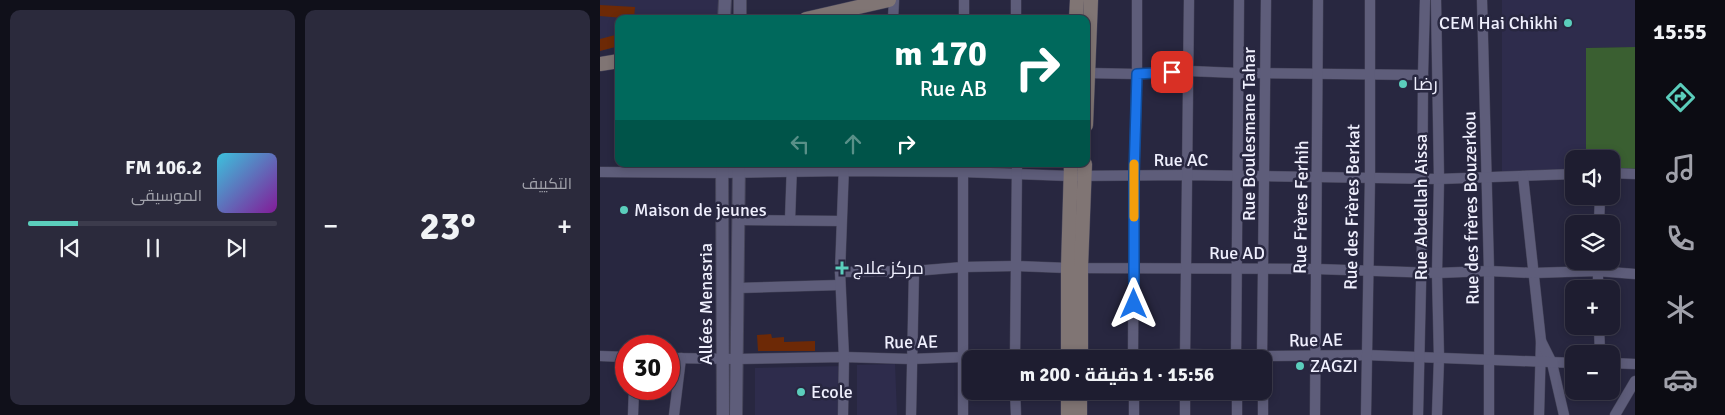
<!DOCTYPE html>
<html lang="ar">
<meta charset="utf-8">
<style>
:root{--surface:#1e1d30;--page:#2b2a3c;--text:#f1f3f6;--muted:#a1a2ab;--line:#3c3b4c;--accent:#5bcebc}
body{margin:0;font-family:Signika,Cairo,sans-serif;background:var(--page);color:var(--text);direction:rtl;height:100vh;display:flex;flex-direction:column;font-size:19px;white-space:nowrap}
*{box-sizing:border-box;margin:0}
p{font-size:16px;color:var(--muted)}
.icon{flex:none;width:28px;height:28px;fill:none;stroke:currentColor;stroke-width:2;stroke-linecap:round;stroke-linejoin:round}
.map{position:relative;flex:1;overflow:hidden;direction:ltr}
.drawer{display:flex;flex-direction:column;gap:10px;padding:10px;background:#10101a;width:600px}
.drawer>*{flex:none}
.guide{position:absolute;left:15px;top:15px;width:475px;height:152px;border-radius:10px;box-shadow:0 2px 8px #0003,0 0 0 1px var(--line);direction:rtl;background:#00695c;color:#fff;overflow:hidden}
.fabs{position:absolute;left:965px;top:150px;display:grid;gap:10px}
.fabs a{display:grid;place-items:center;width:55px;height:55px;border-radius:10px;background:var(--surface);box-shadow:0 2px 8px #0003,0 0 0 1px var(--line);font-size:25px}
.speed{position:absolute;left:15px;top:335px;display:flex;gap:10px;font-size:25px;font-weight:700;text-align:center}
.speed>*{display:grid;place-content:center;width:65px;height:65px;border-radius:50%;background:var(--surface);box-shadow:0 2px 8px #0003,0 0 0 1px var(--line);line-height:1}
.speed .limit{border:8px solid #d22;background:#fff;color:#111}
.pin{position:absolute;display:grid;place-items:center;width:42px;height:42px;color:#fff;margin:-21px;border-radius:10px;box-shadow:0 2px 8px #0006}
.me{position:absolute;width:55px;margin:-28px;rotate:0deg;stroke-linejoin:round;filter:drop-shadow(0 0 4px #0008)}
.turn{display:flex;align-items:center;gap:18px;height:105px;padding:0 20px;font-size:22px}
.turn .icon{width:65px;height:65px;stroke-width:2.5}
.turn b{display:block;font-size:35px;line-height:42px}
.lanes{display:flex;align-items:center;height:48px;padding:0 20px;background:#0003;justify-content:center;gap:25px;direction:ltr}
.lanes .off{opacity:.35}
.big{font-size:38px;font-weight:700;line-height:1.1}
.drawer .widget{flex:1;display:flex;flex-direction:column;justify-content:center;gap:8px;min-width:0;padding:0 18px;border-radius:10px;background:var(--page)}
.song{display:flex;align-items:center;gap:15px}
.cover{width:60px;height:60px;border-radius:8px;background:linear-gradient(135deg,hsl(190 70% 55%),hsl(290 70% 35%))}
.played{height:5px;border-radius:2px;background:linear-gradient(90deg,var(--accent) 20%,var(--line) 20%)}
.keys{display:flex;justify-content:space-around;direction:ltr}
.heat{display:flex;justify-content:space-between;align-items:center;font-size:28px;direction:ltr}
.drawer .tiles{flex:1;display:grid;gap:10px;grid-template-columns:repeat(2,1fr)}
.trip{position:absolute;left:362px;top:350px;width:310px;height:50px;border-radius:10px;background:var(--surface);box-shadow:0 2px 8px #0003,0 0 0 1px var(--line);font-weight:700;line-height:50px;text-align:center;direction:rtl}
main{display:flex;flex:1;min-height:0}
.menu{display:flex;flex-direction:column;width:90px;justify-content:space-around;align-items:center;background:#0c0c13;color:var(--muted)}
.menu .icon{width:35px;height:35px}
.menu .on{color:var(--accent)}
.menu b{font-size:22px;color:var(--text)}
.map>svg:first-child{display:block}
.built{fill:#2e2c4c}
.green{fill:#3a5f31}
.building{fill:#6d2906}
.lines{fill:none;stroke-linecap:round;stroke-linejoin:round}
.minor-casing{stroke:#46455a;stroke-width:11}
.tertiary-casing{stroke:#46455a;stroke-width:14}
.secondary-casing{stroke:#46455a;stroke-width:15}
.minor{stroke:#5e5d7a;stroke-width:10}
.tertiary{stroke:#5e5d7a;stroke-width:12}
.secondary{stroke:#807574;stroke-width:14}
.route-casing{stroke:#114b97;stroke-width:12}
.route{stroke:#1a73e8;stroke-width:9}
.slow{stroke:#f59e0b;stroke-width:9}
.poi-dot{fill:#5bcebc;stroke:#282740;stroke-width:2}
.labels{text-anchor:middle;stroke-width:5;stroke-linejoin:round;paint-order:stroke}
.poi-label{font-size:18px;fill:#efeffd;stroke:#282740;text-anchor:start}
.street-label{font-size:18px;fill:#efeffd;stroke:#282740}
</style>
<main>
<nav class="menu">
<b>15:55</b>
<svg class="icon on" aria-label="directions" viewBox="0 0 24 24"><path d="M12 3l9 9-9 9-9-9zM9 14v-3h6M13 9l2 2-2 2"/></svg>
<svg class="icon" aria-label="music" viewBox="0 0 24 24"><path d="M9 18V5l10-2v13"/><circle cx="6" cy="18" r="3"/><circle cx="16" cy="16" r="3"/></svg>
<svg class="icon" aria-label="phone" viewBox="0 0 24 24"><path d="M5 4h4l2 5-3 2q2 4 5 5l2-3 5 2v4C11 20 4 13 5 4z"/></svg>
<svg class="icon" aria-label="climate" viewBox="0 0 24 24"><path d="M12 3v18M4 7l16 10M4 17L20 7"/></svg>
<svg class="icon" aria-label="car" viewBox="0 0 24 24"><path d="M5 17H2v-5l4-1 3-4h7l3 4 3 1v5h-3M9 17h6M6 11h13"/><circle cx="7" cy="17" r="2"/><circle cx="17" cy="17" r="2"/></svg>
</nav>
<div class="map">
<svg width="1035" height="415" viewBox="0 0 1035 415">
<rect width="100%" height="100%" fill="#282740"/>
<g class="built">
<path d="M0 0H119V15L116 19H19V46L0 51Z"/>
<path d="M902 0H1035V47L986 48V159H974V172L902 173Z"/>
<path d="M295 364 297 415H257V365Z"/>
<path d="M246 366V415H155V368Z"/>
</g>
<path class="green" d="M1035 47V171H1011V159H986V48Z"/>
<g class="building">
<path d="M0 5 35 7 34 19 0 16Z"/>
<path d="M19 34V46L0 51V39Z"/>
<path d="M171 334 172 338 184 337V342L215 341V351H158L157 335Z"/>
</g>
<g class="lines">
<g class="minor-casing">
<g id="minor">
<path d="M416 0V19"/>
<path d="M836 0 839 179 837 273 839 358 837 415"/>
<path d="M882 0 889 271V415"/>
<path d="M293 19 294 0"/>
<path d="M364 19V0"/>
<path d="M486 73 537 74 589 71 638 73 823 75"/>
<path d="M0 172 122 173 244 171 363 172 470 176 586 175 839 179 974 174"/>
<path d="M1011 173 1035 174"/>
<path d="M923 176 941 341 939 415"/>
<path d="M138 220 241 221"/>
<path d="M190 220 192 164"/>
<path d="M999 224 1000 196"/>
<path d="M998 261V289"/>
<path d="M240 272 314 271 363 267 415 266 468 268 716 269 837 273 889 271 933 273 997 271 1035 274"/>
<path d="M138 288 240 285"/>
<path d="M999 326 1000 354"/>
<path d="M941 341 952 363 964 415"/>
<path d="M0 356 26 357"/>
<path d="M69 358 137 359 244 357 311 359 363 357 468 358 585 354 662 356 766 355 974 363"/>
<path d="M415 359 417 164"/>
<path d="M533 359 534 176 537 74V0"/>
<path d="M585 359 589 0"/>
<path d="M636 359 639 0"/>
<path d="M662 359 666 0"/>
<path d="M1011 363 1035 364"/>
<path d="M415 391 416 415"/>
<path d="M534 391V415"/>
<path d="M585 391V415"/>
<path d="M637 391V415"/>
<path d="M663 391V415"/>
<path d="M33 415 34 389"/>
<path d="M74 415 81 358"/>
<path d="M243 415 244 357 240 272 244 165"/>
<path d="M311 415 314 271"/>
<path d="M363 415V164"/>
<path d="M715 415 718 0"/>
<path d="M766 415 770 176V0"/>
<path d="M818 415 822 241 823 75 825 0"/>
<path d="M1015 415 1035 381"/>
</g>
</g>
<g class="tertiary-casing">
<g id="tertiary">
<path d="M140 0V19"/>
<path d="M124 19 125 0"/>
<path d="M122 164 123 415"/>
<path d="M136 415 139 164"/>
</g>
</g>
<g class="secondary-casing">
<g id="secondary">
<path d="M206 19 289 0"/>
<path d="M476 19 477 0"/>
<path d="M0 64 19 61"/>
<path d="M486 125 491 0"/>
<path d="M468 359V268L471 164"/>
<path d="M481 359V267L485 164"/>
<path d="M468 391V415"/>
<path d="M480 415V391"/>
</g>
</g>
<use href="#minor" class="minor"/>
<use href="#tertiary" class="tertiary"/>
<use href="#secondary" class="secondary"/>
</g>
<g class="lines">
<g class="route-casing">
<path id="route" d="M534 304V176L537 74 572 72"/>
</g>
<use href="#route" class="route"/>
<path class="slow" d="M534 217V164"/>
</g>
<g class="poi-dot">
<circle cx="968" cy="23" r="5"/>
<circle cx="803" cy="84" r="5"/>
<circle cx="24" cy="210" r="5"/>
<path d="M239.5 260.5h5v5h5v5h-5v5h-5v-5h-5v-5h5z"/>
<circle cx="700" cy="366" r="5"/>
<circle cx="201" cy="392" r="5"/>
</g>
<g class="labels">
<g class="poi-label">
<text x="958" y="29" text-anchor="end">CEM Hai Chikhi</text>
<text x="813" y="90">رضا</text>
<text x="34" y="216">Maison de jeunes</text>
<text x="253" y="274">مركز علاج</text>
<text x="710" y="372">ZAGZI</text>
<text x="211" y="398">Ecole</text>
</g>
<g class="street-label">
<text transform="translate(649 134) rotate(-90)" y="6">Rue Boulesmane Tahar</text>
<text x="581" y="166">Rue AC</text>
<text transform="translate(701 207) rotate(-89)" y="6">Rue Frères Ferhih</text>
<text transform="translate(752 207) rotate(-89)" y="6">Rue des Frères Berkat</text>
<text transform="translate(821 207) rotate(-90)" y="6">Rue Abdellah Aissa</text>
<text transform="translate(871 208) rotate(-91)" y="6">Rue des frères Bouzerkou</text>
<text x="637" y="259">Rue AD</text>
<text transform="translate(106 304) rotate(-90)" y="6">Allées Menasria</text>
<text transform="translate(716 340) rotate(-1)" y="6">Rue AE</text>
<text transform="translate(311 342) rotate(-1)" y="6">Rue AE</text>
</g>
</g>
</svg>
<div class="fabs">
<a><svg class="icon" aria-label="sound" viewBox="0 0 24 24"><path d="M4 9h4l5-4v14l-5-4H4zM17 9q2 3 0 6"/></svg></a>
<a><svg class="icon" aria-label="layers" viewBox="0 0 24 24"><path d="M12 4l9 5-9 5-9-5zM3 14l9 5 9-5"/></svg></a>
<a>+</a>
<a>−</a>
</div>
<div class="speed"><div class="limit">30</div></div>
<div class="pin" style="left:572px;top:72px;background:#d93025"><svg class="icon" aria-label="arrive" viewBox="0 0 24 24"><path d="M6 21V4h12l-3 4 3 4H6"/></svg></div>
<svg class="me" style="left:534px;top:304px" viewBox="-20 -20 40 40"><path d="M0-17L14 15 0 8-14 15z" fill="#1a73e8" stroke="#fff" stroke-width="4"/></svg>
<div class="trip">15:56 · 1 دقيقة · 200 m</div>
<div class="guide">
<div class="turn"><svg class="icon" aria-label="right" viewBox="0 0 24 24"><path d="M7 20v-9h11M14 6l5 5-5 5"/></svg><div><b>170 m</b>Rue AB</div></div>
<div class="lanes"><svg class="icon off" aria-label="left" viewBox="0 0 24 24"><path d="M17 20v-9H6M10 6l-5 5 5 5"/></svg><svg class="icon off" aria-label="ahead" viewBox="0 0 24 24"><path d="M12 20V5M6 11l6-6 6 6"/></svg><svg class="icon" aria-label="right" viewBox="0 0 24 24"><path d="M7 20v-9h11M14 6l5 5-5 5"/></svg></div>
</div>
</div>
<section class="drawer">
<div class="tiles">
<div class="widget"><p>التكييف</p>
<div class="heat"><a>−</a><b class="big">23°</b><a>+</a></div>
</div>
<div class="widget">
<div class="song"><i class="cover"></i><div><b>106.2 FM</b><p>الموسيقى</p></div></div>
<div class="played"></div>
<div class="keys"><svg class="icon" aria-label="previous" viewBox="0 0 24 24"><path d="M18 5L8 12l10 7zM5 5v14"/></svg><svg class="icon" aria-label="pause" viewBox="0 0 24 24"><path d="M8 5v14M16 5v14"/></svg><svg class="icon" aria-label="next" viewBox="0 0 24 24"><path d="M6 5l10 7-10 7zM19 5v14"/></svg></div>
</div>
</div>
</section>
</main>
